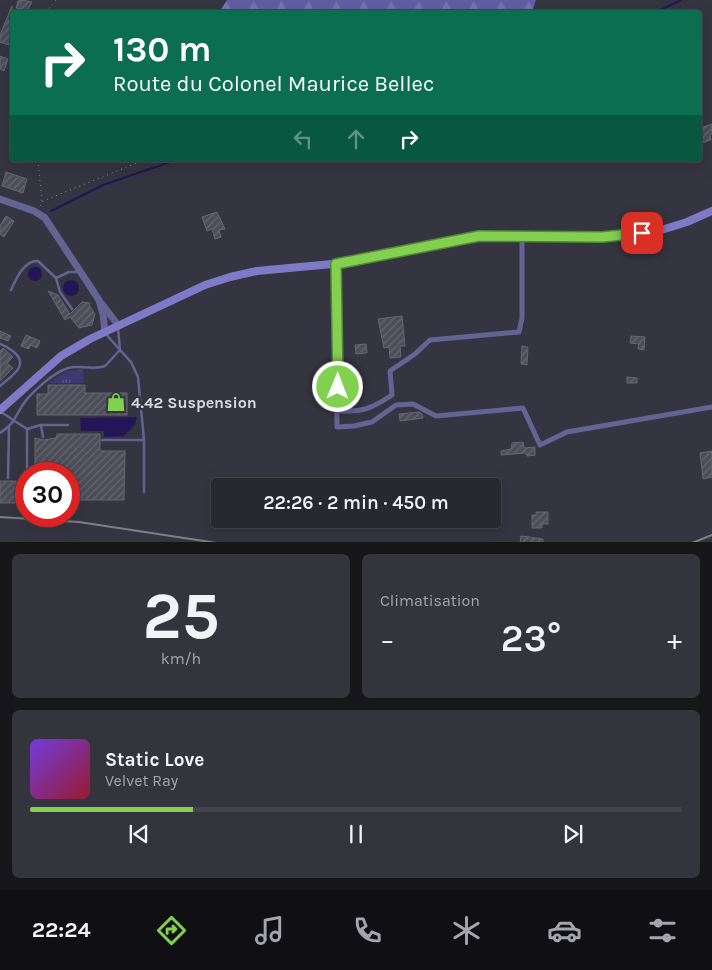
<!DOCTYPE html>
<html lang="fr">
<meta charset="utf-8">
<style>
:root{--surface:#282831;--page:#34343d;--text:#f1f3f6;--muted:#a5a6ab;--line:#44444d;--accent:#81d050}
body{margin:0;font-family:Karla,sans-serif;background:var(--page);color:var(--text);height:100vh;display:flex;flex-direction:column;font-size:19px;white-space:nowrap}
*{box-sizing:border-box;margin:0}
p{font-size:16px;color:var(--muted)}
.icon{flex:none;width:28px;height:28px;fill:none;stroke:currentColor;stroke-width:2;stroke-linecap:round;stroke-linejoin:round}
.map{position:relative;height:542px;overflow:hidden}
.drawer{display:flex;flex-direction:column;gap:12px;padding:12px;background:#16161b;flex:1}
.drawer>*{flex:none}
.hud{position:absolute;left:10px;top:10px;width:692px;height:152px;border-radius:5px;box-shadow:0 5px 20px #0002,0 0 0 1px var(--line);background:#0b6e4f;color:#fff;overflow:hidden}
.speed{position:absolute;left:15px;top:462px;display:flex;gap:10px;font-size:25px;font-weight:700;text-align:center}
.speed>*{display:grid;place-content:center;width:65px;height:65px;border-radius:50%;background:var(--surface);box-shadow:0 5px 20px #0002,0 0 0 1px var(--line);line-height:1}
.speed .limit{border:8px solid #d22;background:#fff;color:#111}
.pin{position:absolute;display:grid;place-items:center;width:42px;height:42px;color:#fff;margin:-21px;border-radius:10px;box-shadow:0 2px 8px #0006}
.me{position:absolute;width:55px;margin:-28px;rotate:1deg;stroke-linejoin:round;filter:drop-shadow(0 0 4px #0008)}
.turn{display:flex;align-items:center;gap:18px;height:105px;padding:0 20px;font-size:22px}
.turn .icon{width:65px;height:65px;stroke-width:2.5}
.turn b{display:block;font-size:35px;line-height:42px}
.lanes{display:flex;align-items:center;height:48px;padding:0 20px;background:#0003;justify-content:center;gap:25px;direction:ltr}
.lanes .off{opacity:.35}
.big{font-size:38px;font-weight:600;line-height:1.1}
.drawer .card{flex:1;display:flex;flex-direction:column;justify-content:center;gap:8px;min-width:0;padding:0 18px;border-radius:8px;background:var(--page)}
.drawer .dial{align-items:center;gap:0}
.dial b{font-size:65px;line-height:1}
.song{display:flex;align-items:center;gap:15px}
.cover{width:60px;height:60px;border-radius:8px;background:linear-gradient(135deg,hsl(260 70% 55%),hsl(350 70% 35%))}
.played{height:5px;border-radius:2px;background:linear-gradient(90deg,var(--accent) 25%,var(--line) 25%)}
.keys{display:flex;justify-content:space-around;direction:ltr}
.heat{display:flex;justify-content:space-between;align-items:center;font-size:28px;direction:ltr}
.drawer .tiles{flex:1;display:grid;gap:12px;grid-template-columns:1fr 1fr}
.card:last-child{grid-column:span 2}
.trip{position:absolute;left:211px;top:478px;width:290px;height:50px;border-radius:5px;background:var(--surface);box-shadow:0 5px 20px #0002,0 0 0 1px var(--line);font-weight:600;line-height:50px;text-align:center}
.tab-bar{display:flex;height:80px;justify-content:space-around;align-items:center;background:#101014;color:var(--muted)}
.tab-bar .icon{width:35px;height:35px}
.tab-bar .on{color:var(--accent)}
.tab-bar b{font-size:22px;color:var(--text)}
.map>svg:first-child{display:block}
.grass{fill:url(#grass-tufts)}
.forest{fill:url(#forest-firs)}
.water{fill:#231656}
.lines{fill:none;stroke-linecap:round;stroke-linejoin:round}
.stream{stroke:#231656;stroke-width:2}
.building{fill:url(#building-hatch);stroke:#666674}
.path{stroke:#898993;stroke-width:1;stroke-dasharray:1 4;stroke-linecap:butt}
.service{stroke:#656393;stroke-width:2.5}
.minor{stroke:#656393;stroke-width:5}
.tertiary{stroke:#656393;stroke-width:7}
.secondary{stroke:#7f7ac7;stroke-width:8}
.rail{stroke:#7f7f8a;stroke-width:2}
.route-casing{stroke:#548734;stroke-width:12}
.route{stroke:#81d050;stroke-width:9}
.labels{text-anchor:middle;stroke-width:5;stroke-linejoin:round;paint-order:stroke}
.poi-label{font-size:16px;font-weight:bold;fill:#d9d9e2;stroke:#353541;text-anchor:start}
</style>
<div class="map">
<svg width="712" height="543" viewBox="0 0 712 543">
<defs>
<pattern id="grass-tufts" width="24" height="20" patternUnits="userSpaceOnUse" patternTransform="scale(1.25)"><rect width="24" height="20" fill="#3e3873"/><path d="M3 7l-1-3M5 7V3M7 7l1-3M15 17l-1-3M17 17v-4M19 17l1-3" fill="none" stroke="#595487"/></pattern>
<pattern id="forest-firs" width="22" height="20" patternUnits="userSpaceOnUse" patternTransform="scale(1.25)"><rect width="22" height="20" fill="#635da4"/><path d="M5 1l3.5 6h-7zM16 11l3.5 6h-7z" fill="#7974b0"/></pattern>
<pattern id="building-hatch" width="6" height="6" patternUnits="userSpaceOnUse" patternTransform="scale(1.25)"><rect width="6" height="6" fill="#4d4d5a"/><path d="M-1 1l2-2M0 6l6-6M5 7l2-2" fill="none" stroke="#666671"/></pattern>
</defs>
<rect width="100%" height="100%" fill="#353541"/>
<path class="grass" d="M83 370V383H49L67 371Z"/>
<path class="forest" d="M227 0H536L532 12H219Z"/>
<g class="water">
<circle cx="35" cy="274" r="7"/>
<circle cx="71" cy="288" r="8"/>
<path d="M137 417 135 425 124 436 104 437V431H81L80 418Z"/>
</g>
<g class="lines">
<g class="stream">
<path d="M656 12 681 0"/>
<path d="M51 211 103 185 176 160"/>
</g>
</g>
<g class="building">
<path d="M22 0 32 2 27 11 16 8 18 1Z"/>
<path d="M12 6V36L9 45 0 42V35Z"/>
<path d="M0 56 8 59 4 71 0 69Z"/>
<path d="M712 124V134L710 135 711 140 702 143 700 128Z"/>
<path d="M6 172 27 179 23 193 2 186Z"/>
<path d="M217 212 225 229 219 230 221 237 215 239 212 229 207 231 202 217Z"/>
<path d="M6 216 14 221 4 237 0 234V226Z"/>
<path d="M48 291 58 295 70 314 82 302 90 303 89 305 95 314 92 325 79 328 70 317 65 320Z"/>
<path d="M402 316 405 346H400L401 357 390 358 389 347 384 348 378 319Z"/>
<path d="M0 331 11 336 8 341 0 338Z"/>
<path d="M26 335 40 341 37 348 30 345 29 349 21 346Z"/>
<path d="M631 336 645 337 644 350 638 349 639 344 630 343Z"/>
<path d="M366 344 367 353 356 354 355 345Z"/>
<path d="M522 346 528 347 527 365 521 364Z"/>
<path d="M3 348 13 357 7 363 13 368 0 381V351Z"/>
<path d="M627 377 637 378V383H627Z"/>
<path d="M48 385H85V393H127V415H37V394H48Z"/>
<path d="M419 412 422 414 423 418 400 421 399 414Z"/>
<path d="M57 434H100V451H125L124 500H69V474H35V438L43 440 56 438Z"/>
<path d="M523 442 524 448 535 447V455L527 456 526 453 501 455V451L511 449 512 443Z"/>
<path d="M712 451V477L703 479 700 453Z"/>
<rect x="0" y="481" width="16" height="22"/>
<path d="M536 512H548V524H542V528H532V515H536Z"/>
<path d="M393 519H416L415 525H393Z"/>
<path d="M521 536 543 539V543H520Z"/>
</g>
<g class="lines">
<g class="path">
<path d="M45 12 56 0"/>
<path d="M38 160 42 202"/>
<path d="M40 206 43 201 144 160"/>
</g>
<g class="service">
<path d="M56 278 69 272H78"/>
<path d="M11 290C16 279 24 260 38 261L56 278 60 292 72 309"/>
<path d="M105 333 120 350 118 328"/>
<path d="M0 344C6 346 9 348 14 352 30 366 11 376 0 386"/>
<path d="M1 412 27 429V474"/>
<path d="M41 425H68"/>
<path d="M27 429 41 425 43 437"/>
<path d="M0 433C17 421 13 419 24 403 32 392 50 376 63 370 76 363 92 371 105 366L120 350 131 362 138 377 144 440V492"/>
<path d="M102 440H143"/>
<path d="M8 478 9 427"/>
</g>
<g class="minor">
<path d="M336 264 337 427 354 426 372 422 396 405 413 404 436 416 523 408 540 445 567 432 712 407"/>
<path d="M338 411C363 412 371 409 392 395L390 371 415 354 430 340 519 332 522 318V236"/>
</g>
<g class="tertiary">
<path d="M0 199 34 211 45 218 99 300 103 314 105 332"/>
<path d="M102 304 118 325"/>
</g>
<path class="secondary" d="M0 410 61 356 90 339 205 285 230 277 257 271 343 263 479 236 629 235 655 232 687 222 712 211"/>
<g class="rail">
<path d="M0 517 79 522 217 543"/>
<path d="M692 543 712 535"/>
</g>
</g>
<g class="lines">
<g class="route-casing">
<path id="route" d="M338 387 336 264 479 236 602 237 642 233"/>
</g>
<use href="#route" class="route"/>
</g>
<defs>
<g id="shop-bare" transform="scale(1.5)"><path d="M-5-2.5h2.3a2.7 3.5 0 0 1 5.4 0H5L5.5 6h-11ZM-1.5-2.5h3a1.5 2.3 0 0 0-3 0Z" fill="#81d050" stroke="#353541" stroke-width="2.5" paint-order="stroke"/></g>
</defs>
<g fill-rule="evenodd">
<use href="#shop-bare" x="116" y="402"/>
</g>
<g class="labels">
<g class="poi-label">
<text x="131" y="408">4.42 Suspension</text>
</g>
</g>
</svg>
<div class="speed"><div class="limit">30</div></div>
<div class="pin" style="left:642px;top:233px;background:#d93025"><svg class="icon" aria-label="arrive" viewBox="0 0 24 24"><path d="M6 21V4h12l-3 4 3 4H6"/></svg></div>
<svg class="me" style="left:338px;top:387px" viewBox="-20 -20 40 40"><circle r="17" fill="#81d050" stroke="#fff" stroke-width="3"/><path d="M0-11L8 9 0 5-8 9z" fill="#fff"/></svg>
<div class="trip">22:26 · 2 min · 450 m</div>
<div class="hud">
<div class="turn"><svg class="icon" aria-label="right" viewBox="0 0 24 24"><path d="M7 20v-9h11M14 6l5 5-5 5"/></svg><div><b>130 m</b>Route du Colonel Maurice Bellec</div></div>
<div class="lanes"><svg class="icon off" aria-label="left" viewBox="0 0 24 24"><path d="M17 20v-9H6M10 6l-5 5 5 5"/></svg><svg class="icon off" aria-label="ahead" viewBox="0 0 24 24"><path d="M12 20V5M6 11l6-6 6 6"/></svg><svg class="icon" aria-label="right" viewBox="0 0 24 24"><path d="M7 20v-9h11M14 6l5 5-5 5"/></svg></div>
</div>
</div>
<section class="drawer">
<div class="tiles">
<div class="card dial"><b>25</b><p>km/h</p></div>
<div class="card"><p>Climatisation</p>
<div class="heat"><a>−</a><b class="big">23°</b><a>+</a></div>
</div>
<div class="card">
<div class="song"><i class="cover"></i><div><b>Static Love</b><p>Velvet Ray</p></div></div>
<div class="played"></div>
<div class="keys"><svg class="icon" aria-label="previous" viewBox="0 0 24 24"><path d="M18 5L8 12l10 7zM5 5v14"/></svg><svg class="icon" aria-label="pause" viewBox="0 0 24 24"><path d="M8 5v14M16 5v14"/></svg><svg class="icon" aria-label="next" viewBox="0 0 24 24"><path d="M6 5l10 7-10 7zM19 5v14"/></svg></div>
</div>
</div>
</section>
<nav class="tab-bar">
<b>22:24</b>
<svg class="icon on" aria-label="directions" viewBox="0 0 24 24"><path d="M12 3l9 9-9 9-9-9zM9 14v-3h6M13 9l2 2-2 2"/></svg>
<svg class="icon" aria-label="music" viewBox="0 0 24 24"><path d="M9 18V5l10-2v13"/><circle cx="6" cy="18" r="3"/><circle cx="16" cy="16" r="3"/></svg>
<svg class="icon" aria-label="phone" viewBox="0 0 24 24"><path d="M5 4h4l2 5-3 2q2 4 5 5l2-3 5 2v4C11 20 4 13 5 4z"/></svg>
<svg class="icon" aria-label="climate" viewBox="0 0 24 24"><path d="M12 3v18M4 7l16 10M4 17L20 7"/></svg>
<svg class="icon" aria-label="car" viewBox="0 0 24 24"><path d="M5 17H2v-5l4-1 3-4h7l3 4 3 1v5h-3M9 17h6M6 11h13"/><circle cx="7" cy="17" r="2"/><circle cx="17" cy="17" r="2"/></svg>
<svg class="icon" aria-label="filters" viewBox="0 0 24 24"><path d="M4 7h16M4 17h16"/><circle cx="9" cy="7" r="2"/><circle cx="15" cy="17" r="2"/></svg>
</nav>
